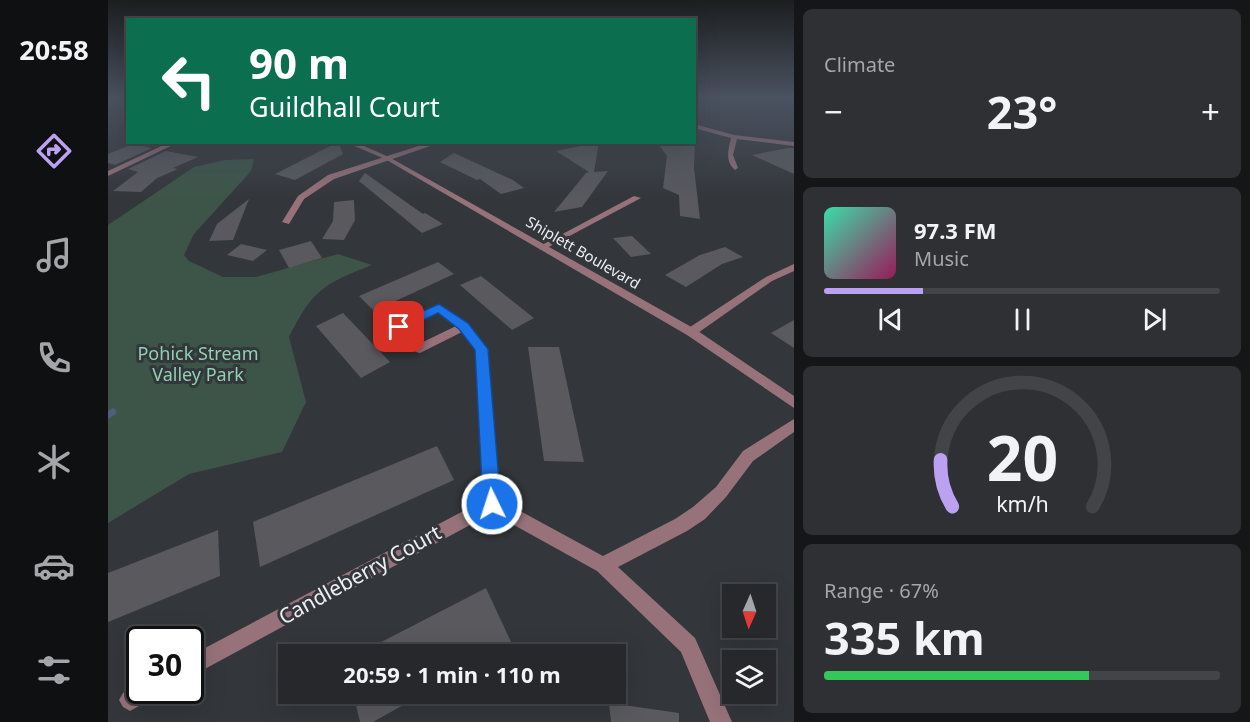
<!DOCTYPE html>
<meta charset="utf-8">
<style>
:root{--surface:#26282c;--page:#2e3034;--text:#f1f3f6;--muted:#a4a6a9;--line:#424448;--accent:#bca0f2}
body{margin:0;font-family:"Noto Sans",sans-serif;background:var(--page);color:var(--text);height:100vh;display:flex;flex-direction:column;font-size:22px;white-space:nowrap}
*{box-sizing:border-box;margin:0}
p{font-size:20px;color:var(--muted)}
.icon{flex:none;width:33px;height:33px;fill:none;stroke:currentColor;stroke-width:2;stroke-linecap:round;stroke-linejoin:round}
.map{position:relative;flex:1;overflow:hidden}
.panel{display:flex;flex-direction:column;gap:9px;padding:9px;background:#151618;width:456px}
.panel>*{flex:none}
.top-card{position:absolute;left:18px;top:18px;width:570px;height:126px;border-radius:0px;box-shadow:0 6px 24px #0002,0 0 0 2px var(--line);background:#0b6e4f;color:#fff;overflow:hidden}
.needle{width:39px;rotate:183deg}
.fabs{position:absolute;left:614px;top:584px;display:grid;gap:12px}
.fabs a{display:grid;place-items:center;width:54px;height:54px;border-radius:0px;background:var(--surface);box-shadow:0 6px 24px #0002,0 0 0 2px var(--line);font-size:30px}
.speed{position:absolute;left:18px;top:626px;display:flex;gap:12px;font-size:30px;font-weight:700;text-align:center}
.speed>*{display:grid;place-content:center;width:78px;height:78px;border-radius:50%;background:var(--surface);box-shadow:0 6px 24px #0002,0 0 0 2px var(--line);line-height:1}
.speed .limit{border:3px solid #111;border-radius:9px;background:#fff;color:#111}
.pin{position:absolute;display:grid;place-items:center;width:51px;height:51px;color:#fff;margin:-26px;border-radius:12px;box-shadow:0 3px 9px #0006}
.me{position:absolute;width:66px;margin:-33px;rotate:356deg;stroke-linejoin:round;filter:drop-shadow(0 0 4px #0008)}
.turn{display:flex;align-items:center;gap:21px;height:126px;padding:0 24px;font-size:27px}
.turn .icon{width:78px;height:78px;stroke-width:2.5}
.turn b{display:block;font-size:42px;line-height:51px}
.big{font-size:45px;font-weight:700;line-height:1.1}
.panel .widget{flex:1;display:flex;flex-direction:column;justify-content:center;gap:9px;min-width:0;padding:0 21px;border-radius:9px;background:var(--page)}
.panel .dial{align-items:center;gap:0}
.dial svg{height:156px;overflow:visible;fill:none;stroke:var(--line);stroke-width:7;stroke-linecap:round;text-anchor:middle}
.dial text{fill:var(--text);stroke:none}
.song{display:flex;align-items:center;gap:18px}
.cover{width:72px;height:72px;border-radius:9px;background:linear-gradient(135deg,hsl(160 70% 55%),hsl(330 70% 35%))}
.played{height:6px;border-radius:3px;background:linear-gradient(90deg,var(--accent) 25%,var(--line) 25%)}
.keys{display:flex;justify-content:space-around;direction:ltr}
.heat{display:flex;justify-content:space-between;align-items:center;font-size:33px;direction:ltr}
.charge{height:9px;border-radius:4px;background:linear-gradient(90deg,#34c759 67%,var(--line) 0)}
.trip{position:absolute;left:170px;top:644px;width:348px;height:60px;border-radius:0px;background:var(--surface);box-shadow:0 6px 24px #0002,0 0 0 2px var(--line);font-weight:700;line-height:60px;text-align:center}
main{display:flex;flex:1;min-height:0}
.menu{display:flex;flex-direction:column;width:108px;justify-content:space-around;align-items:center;background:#0f1012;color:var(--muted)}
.menu .icon{width:42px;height:42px}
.menu .current{color:var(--accent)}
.menu b{font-size:27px;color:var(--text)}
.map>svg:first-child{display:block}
.green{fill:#3c5548}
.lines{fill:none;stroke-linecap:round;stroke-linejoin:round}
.stream{stroke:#4a5f79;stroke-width:7}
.building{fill:#59595e}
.minor{fill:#97727a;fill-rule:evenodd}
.tertiary{fill:#97727a;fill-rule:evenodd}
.route{fill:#1a73e8;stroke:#114b97;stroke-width:1.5}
.labels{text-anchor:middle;stroke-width:6;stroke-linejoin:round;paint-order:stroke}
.far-street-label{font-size:15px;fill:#eceef1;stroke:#33363a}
.park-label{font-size:18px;fill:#91d0b0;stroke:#33363a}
.near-street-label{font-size:21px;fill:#eceef1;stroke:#33363a}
</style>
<main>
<nav class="menu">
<b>20:58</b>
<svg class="icon current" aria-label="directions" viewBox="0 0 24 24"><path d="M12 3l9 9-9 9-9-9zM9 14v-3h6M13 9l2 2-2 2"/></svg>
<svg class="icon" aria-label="music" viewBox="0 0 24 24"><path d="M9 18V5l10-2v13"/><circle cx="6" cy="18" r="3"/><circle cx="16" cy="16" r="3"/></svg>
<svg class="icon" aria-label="phone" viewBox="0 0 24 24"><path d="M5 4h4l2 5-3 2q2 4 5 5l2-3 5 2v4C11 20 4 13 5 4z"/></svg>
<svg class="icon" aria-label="climate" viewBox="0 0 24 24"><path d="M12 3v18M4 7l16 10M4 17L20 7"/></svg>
<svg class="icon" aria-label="car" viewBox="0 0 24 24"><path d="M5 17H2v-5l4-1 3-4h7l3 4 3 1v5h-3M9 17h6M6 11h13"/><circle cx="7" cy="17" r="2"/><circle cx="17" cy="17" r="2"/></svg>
<svg class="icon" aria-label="filters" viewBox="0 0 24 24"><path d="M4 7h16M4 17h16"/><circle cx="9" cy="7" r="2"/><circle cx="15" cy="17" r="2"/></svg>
</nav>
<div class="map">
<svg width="686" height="722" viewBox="0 0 686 722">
<rect width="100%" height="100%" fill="#33363a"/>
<path class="green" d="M146 159 143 171 86 234 76 255 81 261 115 277H148L230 254 264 265C215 284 205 290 181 337L198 402 174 452 81 474 0 523V225L86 167 117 160Z"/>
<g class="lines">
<path class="stream" d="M0 415 5 412"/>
</g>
<g class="building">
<path d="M230 142 235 154 187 180 167 174Z"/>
<path d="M473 142H491L486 172 500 171 474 207 446 212 478 173 481 172 448 151 472 146Z"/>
<path d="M549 142H587L586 168 592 219 572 216 571 195 555 188 559 156Z"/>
<path d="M25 144 44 148 7 165 0 163V154Z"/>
<path d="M680 148H686V174L644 155Z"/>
<path d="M58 151 90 157 65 168 70 169 49 178 33 192 5 191 30 172 20 169Z"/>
<path d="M346 153 405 180 416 188 393 194 372 179 369 180 332 162Z"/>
<path d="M257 173 315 214 317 213 335 224 314 233 251 181Z"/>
<path d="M141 199 125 240 101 241 109 224Z"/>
<path d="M246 200 247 220 236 240 214 239 225 221 226 202Z"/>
<path d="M524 236 543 254 523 257 505 238Z"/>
<path d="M203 241 214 258 181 268 171 250Z"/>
<path d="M133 244 159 250 145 261 119 255Z"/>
<path d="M617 247 635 257 614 264 578 287 557 275 592 255Z"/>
<path d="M330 262 346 274 266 311 251 296Z"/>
<path d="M373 276 426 318 404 330 352 285Z"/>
<path d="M235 313 282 362 253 378 208 326Z"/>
<path d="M686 320V348L663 333Z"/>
<path d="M420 347H451L476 462 436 461Z"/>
<path d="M329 446 346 480 152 567 145 522Z"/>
<path d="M110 530 112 576 0 622V573Z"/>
<path d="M378 588 404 644 386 654H250Z"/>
<path d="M245 693H317L265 722H252Z"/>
<path d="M501 703 571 713V722H503Z"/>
</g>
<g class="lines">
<g class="minor">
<path d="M586 124 626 135 686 142V146L629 139 625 155 630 168 627 170C617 162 620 150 623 138L586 128Z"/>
<path d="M62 142H71L0 176V171Z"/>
<path d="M323 142H334L226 179 196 199 181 224 174 222 190 196 220 175Z"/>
<path d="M526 196 533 198 437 249 434 250 430 247Z"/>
<path d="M686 264V271L664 281 587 335H579L577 332 579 329 658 277Z"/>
<path d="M331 305 360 323 380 349 392 500 495 556 567 519 585 507 608 487 635 451 686 419V432L645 461 618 497 597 519 579 531 510 567 587 638 624 722H602L573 652 489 571 384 513 82 677V656L376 500 368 350 354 332 312 353 308 352 284 327 286 324ZM330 313 348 326 313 343 298 328Z"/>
<path d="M32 683V690H50L47 697 22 711 15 707 11 700 15 693Z"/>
</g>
<path class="tertiary" d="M237 142H247L281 157 587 329 686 396V408L579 335 277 159Z"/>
</g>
<linearGradient id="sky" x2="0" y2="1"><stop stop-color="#1c1e20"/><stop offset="0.49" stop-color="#4a5260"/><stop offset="1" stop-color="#4a5260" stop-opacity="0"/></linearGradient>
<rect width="686" height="200" fill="url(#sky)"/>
<path class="route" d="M331 304 360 323 380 349 393 504 390 510 384 512 378 510 375 504 367 350 351 329 330 313 295 330 291 332 284 327 286 324Z"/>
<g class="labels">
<g class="far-street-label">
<text transform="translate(475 253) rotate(30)" y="5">Shiplett Boulevard</text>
</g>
<g class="park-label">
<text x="90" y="360">Pohick Stream<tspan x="90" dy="21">Valley Park</tspan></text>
</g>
<g class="near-street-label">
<text transform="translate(252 575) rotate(-29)" y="7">Candleberry Court</text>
</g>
</g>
</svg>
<div class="fabs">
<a><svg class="needle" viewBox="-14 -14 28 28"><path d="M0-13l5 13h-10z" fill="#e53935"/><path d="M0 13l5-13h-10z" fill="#a4a6a9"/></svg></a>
<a><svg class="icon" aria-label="layers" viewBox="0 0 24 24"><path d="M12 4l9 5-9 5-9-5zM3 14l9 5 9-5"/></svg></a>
</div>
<div class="speed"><div class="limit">30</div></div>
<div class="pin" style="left:291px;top:327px;background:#d93025"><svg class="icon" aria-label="arrive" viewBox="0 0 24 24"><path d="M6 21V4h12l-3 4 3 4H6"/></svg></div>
<svg class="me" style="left:384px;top:504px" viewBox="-20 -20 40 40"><circle r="17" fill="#1a73e8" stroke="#fff" stroke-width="3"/><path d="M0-11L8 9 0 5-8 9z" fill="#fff"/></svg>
<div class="trip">20:59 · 1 min · 110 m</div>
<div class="top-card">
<div class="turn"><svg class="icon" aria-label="left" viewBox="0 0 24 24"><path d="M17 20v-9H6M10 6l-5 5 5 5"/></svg><div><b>90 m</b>Guildhall Court</div></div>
</div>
</div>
<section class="panel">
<div class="widget"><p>Climate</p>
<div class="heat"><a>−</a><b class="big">23°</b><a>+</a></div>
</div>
<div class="widget">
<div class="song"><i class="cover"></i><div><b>97.3 FM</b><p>Music</p></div></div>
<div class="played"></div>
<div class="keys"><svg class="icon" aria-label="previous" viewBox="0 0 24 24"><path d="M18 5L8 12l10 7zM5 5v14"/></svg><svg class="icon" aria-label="pause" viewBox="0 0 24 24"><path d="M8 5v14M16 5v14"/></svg><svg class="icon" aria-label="next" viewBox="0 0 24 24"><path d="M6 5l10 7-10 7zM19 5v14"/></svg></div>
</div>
<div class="widget dial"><svg viewBox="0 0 100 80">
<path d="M14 69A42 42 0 1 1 86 69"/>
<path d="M14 69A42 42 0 0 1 8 45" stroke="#bca0f2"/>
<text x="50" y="56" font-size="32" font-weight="700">20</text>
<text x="50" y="72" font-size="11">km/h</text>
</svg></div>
<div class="widget"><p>Range · 67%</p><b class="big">335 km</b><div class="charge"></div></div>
</section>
</main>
